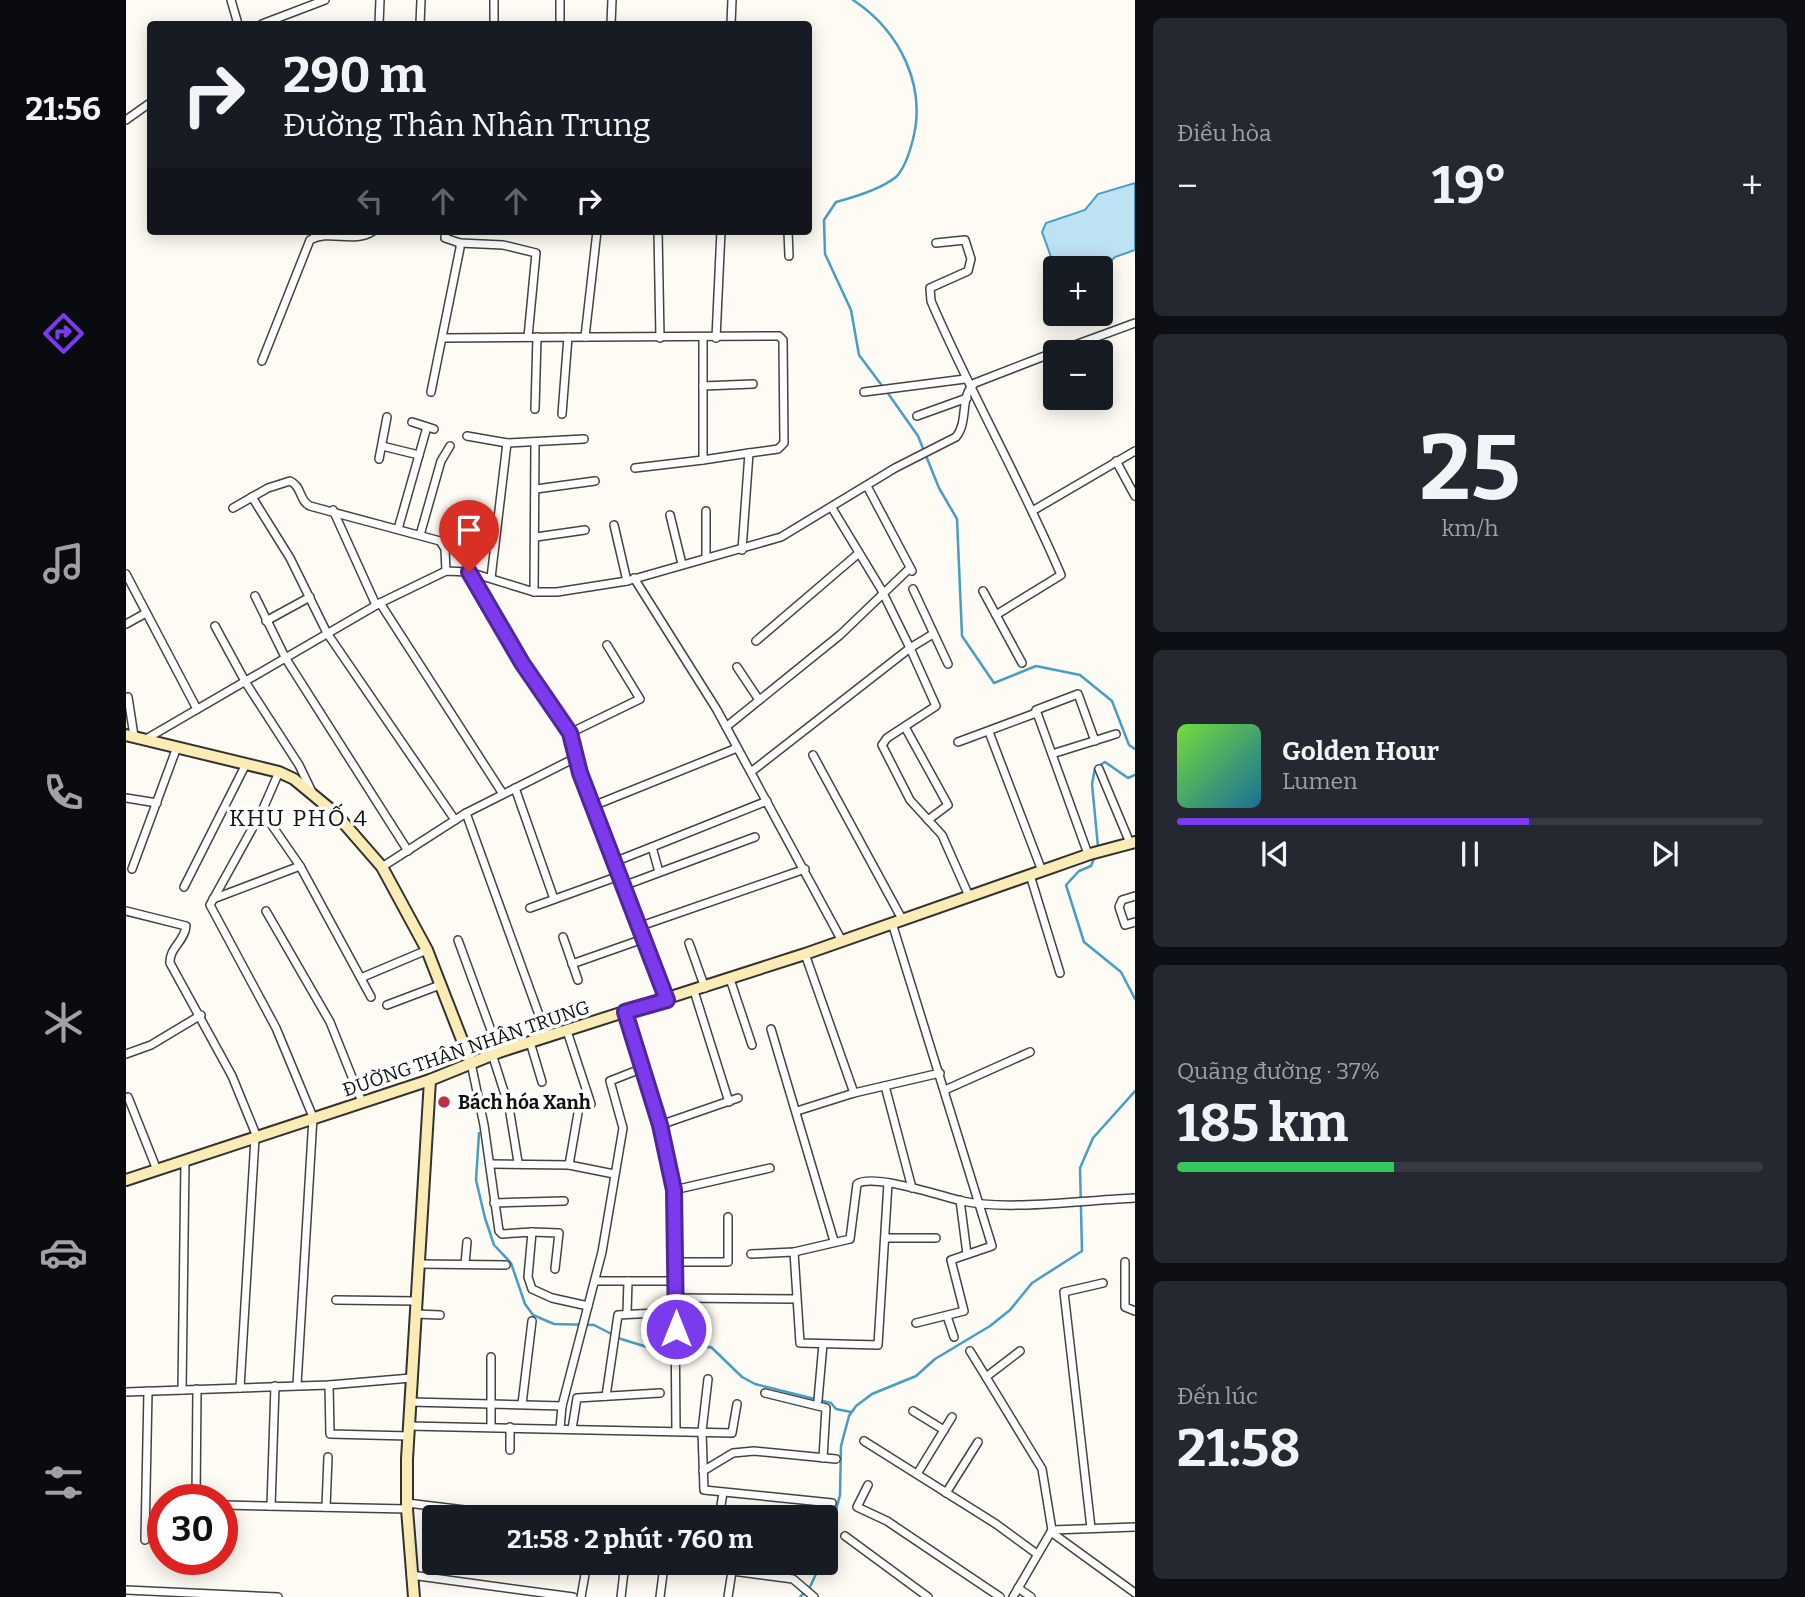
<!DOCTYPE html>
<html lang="vi">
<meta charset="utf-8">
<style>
:root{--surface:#171b24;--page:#242831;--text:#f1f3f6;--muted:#9ea1a6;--line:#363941;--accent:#7c3aed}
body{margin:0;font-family:Bitter,serif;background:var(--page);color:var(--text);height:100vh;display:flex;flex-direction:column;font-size:26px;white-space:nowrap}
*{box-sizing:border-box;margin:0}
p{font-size:23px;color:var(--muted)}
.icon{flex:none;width:38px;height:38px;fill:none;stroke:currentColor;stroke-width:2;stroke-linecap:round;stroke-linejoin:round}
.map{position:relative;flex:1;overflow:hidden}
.drawer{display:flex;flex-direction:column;gap:18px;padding:18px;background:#0d0f14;width:670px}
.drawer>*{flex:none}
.hud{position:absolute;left:21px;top:21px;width:665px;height:214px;border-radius:7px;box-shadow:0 4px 18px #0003;background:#171b24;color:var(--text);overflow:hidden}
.tools{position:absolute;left:917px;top:256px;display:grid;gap:14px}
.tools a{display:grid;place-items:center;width:70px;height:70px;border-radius:7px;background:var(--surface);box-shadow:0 4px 18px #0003;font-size:35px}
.speed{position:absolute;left:21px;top:1484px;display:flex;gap:14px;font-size:35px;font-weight:700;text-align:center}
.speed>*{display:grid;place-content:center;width:91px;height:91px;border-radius:50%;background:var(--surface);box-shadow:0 4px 18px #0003;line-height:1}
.speed .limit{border:10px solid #d22;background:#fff;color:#111}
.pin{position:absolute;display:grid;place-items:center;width:60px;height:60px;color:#fff;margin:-72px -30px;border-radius:50% 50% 50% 0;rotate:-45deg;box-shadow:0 0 7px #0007}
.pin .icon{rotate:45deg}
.me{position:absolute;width:77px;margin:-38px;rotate:0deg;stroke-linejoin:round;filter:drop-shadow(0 0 5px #0008)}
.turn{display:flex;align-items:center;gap:24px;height:147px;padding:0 21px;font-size:32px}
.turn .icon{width:91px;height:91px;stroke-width:2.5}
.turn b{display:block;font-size:49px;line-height:60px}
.lanes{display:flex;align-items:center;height:66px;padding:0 21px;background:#0003;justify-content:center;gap:35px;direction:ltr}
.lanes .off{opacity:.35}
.big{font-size:52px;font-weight:700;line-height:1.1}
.drawer .widget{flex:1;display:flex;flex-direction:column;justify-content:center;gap:10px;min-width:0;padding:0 24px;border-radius:10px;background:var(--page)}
.drawer .dial{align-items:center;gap:0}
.dial b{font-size:91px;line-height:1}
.song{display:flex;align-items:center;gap:21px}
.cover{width:84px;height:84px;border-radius:10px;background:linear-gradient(135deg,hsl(100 70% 55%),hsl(200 70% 35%))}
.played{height:7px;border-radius:4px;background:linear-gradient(90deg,var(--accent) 60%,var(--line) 60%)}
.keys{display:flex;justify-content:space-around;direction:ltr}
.heat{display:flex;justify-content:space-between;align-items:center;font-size:38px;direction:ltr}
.charge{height:10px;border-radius:5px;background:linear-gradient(90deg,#34c759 37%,var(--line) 0)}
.trip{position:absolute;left:296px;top:1505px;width:416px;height:70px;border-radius:7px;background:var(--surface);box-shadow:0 4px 18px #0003;font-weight:700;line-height:70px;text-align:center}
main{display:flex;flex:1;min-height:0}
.tabs{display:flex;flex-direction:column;width:126px;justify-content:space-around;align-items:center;background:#090b0e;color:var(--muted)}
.tabs .icon{width:49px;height:49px}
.tabs .selected{color:var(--accent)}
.tabs b{font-size:32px;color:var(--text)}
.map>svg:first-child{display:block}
.water{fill:#bce2f3;stroke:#479dc5;stroke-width:2}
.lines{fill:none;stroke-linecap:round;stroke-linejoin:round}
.stream{stroke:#479dc5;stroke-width:2.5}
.street-casing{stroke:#434343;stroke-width:10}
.secondary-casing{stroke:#323232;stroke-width:14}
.street{stroke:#fff;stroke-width:7}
.secondary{stroke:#faecb4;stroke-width:10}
.route-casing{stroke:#51269a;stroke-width:18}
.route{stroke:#7c3aed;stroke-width:12}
.poi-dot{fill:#b83042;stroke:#fff;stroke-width:2.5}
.labels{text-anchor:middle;stroke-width:7;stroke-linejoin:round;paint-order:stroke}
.street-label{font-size:19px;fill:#101010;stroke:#fff}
.poi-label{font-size:19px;font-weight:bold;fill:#101010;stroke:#fff;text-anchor:start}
.quarter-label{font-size:23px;letter-spacing:2px;fill:#101010;stroke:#fff}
</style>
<main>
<nav class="tabs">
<b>21:56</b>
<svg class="icon selected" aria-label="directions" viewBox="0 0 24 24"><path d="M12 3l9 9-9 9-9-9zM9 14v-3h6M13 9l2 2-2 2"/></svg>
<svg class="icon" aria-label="music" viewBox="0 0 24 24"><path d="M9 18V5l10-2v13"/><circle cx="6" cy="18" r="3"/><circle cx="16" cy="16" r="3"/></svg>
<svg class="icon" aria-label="phone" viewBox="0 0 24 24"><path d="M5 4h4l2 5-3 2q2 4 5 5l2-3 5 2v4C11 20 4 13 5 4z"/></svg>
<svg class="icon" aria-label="climate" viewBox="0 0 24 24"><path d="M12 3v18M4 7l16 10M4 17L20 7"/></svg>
<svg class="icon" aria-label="car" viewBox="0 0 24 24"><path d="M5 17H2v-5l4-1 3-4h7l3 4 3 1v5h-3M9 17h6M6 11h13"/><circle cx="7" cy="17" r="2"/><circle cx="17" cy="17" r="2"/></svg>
<svg class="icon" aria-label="filters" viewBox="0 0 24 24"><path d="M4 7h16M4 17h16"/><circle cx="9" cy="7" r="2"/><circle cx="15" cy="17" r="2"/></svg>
</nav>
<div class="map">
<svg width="1009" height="1597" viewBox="0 0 1009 1597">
<rect width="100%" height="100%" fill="#fefbf4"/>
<path class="water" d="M1009 183V250L989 257 975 272V268H929L916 232 920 223 959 210 972 194Z"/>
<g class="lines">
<g class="stream">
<path d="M727 0C774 31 802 87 786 143 783 154 778 169 770 177 755 189 729 197 710 202L698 220 699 254 725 310 733 355 757 387"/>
<path d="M761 392 792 436 813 488 831 519 836 636 868 683 910 666 954 675 986 701 1003 745 1009 749"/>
<path d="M972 847 966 784 969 768 979 762 1002 778 1009 775"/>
<path d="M969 856 965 866 953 871 940 885 958 942 995 972 1009 999"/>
<path d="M353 1133 350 1180 359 1218 368 1245 385 1263 399 1304 407 1315 428 1324 468 1325 495 1339 531 1350 585 1347 616 1377 629 1384 705 1403 710 1409 725 1412"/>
<path d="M700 1548 714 1495 715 1446 723 1416 730 1406 746 1394 790 1376 809 1359 864 1326 884 1310 906 1283 956 1251 954 1168 967 1138 1009 1091"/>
<path d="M674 1597 684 1587 695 1563"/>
</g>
<g class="street-casing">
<g id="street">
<path d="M105 0 112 24"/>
<path d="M136 24 199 0"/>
<path d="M253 24 254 0"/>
<path d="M294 24 295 0"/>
<path d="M368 24V0"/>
<path d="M434 24V0"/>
<path d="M485 24 486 0"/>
<path d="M605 24 606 0"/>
<path d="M0 120 24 103"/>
<path d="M532 231 534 338"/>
<path d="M662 231 663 256"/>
<path d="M334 243 377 245 410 253 402 337"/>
<path d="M810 243 839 240 845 259 842 271 804 288 805 301C845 394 895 481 935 575L870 615"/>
<path d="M459 337 471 231"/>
<path d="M318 338 653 336 657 340 658 443 652 449 623 453"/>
<path d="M577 338V460L623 453 616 550"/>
<path d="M590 338 595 231"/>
<path d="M930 352 1009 323"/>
<path d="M136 361 184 240C203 229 228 244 247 231"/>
<path d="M577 386 627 384"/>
<path d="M305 392 334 248V243L319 238 320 231"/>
<path d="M738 392 839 379"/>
<path d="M409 409 411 337"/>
<path d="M436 414 442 337"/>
<path d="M791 416 841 398"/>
<path d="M286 422 308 429"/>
<path d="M341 436 381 443 458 439"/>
<path d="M256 446 293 455"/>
<path d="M253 459 261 417"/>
<path d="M990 461 1009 496"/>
<path d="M509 468 577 460"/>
<path d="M741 486 786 571"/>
<path d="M410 489 469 481"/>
<path d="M126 497 164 558 201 633 329 820"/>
<path d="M107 508 142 488 164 481C176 486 173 501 184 506L314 541 319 549 320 571"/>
<path d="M207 510 250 605"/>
<path d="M908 510 1009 451"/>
<path d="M580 511V557"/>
<path d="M544 515 556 564"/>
<path d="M488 525 501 581"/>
<path d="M272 529 301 427"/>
<path d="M294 535 315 461 324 446"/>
<path d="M410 537 459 530"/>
<path d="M343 572 396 663 444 733 454 773 541 1000"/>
<path d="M0 574 71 709"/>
<path d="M365 578 381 443"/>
<path d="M508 578 591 710 716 941"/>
<path d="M787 589 822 664"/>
<path d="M857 591 896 663"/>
<path d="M408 592 409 444"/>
<path d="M129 596 160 659 282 851"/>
<path d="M254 603 377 794"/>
<path d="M140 621 184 597"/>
<path d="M0 624 20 613"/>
<path d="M89 626 120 683 173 765 186 792"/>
<path d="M807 634 784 648 810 706 761 738 756 745 784 800 816 835 843 896"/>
<path d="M630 641 733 553"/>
<path d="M611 667 633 700"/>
<path d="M2 697 8 736"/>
<path d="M600 727 714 635 784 568"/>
<path d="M779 727 822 805 802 820"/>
<path d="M863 732 916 871"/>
<path d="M444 733 514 699 481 645"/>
<path d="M20 739 254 603 320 571 343 572 408 592H431L501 581 655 537 769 468 830 437C843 422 833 395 849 383L929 352"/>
<path d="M832 742 910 713"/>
<path d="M926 754 990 734"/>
<path d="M687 755 776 919"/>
<path d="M973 769 1004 843"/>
<path d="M153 772 136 811 84 905 150 1028 187 1117 171 1385"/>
<path d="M625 772 784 648 755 589 706 508"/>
<path d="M389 788 428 899"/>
<path d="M0 798 31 803"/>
<path d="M467 806 611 748"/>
<path d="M136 811 174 866 245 997"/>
<path d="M340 813 421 1037"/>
<path d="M962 854 910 710 952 694 969 741"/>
<path d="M488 862 526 847"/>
<path d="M256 867 340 813 451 757"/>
<path d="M6 869 51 747"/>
<path d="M533 872 526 847 641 801"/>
<path d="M904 875 934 973"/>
<path d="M497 886 629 837"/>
<path d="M58 887 120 764"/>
<path d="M1009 896 996 900 993 907 999 925 1009 922"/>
<path d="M87 899 174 866"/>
<path d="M404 908 493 876"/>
<path d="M0 911 60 926C59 941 43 948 44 963L106 1076 131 1137"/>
<path d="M140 911 204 1022 236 1102"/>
<path d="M766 923 866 1246 825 1260 838 1311 790 1323"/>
<path d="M512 927 679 869"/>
<path d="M437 937 452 980"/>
<path d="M332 940 373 1052"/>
<path d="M563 943 579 988"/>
<path d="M679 954 728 1093"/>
<path d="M446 964 517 939"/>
<path d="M237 977 301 950"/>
<path d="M604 979 626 1045"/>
<path d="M568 991 603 1102"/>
<path d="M261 1005 314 985"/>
<path d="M499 1012 534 1125 548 1190 550 1431"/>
<path d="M645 1029 708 1241"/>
<path d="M441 1031 465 1104"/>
<path d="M404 1042 416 1082"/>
<path d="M0 1054 25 1045 75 1015"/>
<path d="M366 1054 383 1107 392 1162"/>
<path d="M345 1063 358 1125 373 1231 376 1234 406 1232 402 1277 406 1289 426 1298 462 1306"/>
<path d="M759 1086 786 1188"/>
<path d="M819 1090 904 1052"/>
<path d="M2 1097 31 1170"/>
<path d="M671 1111 728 1093 814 1073"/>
<path d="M534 1125 612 1098"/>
<path d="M364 1164 443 1165 488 1174"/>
<path d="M443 1165 452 1113"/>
<path d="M548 1190 644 1168"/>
<path d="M834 1200 841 1254"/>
<path d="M368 1203 438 1201"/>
<path d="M406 1232 433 1233 429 1269"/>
<path d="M759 1238H810"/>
<path d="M668 1252 674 1343 752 1345 762 1183"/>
<path d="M625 1254 668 1252 724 1239 731 1184C747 1173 815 1196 836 1201 881 1211 960 1200 1009 1198"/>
<path d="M549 1262H602V1217"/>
<path d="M999 1262V1307L1009 1311"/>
<path d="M292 1264 380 1265"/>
<path d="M339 1264 341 1242"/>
<path d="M469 1281H549"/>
<path d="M549 1298 670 1299"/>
<path d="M210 1300 290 1301"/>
<path d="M501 1313 502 1281"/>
<path d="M290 1314 314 1315"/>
<path d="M821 1316 828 1337"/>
<path d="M844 1351 860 1377"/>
<path d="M365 1357V1427"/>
<path d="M582 1379 576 1431 578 1490 706 1503"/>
<path d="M203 1385 204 1434 283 1436"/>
<path d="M114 1388 129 1138"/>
<path d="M56 1390 59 1161"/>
<path d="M0 1392 203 1385 285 1378"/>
<path d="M639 1393 700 1408 697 1458"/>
<path d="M480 1396 492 1315 549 1312"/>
<path d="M692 1400 697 1344"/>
<path d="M285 1402 436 1406"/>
<path d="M396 1404 406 1321"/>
<path d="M787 1411 818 1430"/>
<path d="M283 1426 606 1433 611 1404"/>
<path d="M434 1428 436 1406 476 1252 497 1128 484 1081 517 1068"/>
<path d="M446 1429 451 1398 534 1393"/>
<path d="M738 1441 870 1524 911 1554"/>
<path d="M384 1450V1427"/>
<path d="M577 1471 607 1453 628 1451 710 1459"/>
<path d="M791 1474 826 1417"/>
<path d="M742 1485 731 1507 761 1521 874 1597"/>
<path d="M820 1493 852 1442"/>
<path d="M70 1500 71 1389"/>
<path d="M281 1503 397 1517"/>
<path d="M97 1505 281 1509"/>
<path d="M145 1506 149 1386"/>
<path d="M200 1507 202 1457"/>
<path d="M593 1517 597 1493"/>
<path d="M965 1528 938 1292 977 1283"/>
<path d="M926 1530 1009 1527"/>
<path d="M925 1532 1009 1593"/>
<path d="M719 1536 802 1597"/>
<path d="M19 1540 22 1391"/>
<path d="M586 1563V1567L606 1571 602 1597"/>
<path d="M606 1571 667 1579 688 1597"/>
<path d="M285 1575 447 1597"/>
<path d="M892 1588 905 1597"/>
<path d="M0 1590 152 1597"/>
<path d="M455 1597 461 1563"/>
<path d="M495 1597 499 1563"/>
<path d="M534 1597 538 1566"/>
<path d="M887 1597 926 1530 916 1469 860 1377 894 1351"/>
</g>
</g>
<g class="secondary-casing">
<g id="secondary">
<path d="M0 735 153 772 168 779 209 813 256 867 301 950 345 1063"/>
<path d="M0 1180 304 1080 373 1052 679 954 964 854 1009 842"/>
<path d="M288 1597 281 1509V1459L304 1080"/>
</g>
</g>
<use href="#street" class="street"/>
<use href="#secondary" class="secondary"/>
</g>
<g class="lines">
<g class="route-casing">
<path id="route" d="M343 572 396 663 444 733 454 773 541 1000 499 1012 534 1125 548 1190 550 1329"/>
</g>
<use href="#route" class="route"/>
</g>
<circle class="poi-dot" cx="318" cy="1102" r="7"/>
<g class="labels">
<g class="street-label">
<text transform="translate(340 1048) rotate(-19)" y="7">ĐƯỜNG THÂN NHÂN TRUNG</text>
</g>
<g class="poi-label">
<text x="332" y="1109">Bách hóa Xanh</text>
</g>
<g class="quarter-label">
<text x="173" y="826">KHU PHỐ 4</text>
</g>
</g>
</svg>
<div class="tools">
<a>+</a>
<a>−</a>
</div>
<div class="speed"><div class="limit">30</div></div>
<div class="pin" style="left:343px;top:572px;background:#d93025"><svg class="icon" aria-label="arrive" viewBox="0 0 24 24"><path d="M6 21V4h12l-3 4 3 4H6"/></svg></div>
<svg class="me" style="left:550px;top:1329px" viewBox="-20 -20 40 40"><circle r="17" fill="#7c3aed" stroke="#fff" stroke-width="3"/><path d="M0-11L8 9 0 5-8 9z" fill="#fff"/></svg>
<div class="trip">21:58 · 2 phút · 760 m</div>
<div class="hud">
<div class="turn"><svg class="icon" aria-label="right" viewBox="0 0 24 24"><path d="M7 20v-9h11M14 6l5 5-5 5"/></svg><div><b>290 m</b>Đường Thân Nhân Trung</div></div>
<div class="lanes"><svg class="icon off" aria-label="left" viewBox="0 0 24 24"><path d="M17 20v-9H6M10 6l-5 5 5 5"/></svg><svg class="icon off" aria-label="ahead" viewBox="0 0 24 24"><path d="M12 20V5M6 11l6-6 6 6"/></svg><svg class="icon off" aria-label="ahead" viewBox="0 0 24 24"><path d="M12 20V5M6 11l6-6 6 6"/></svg><svg class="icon" aria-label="right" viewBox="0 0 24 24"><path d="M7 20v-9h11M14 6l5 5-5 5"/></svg></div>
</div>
</div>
<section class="drawer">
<div class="widget"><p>Điều hòa</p>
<div class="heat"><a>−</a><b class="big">19°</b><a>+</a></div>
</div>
<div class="widget dial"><b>25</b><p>km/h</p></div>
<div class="widget">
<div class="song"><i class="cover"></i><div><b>Golden Hour</b><p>Lumen</p></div></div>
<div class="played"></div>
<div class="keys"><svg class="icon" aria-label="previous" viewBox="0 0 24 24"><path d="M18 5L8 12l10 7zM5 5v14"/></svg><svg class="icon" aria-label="pause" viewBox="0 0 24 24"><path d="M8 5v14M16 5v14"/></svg><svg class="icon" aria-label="next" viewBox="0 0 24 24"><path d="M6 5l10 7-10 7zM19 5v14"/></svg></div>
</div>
<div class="widget"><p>Quãng đường · 37%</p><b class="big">185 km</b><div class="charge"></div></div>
<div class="widget"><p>Đến lúc</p><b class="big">21:58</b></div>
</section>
</main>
